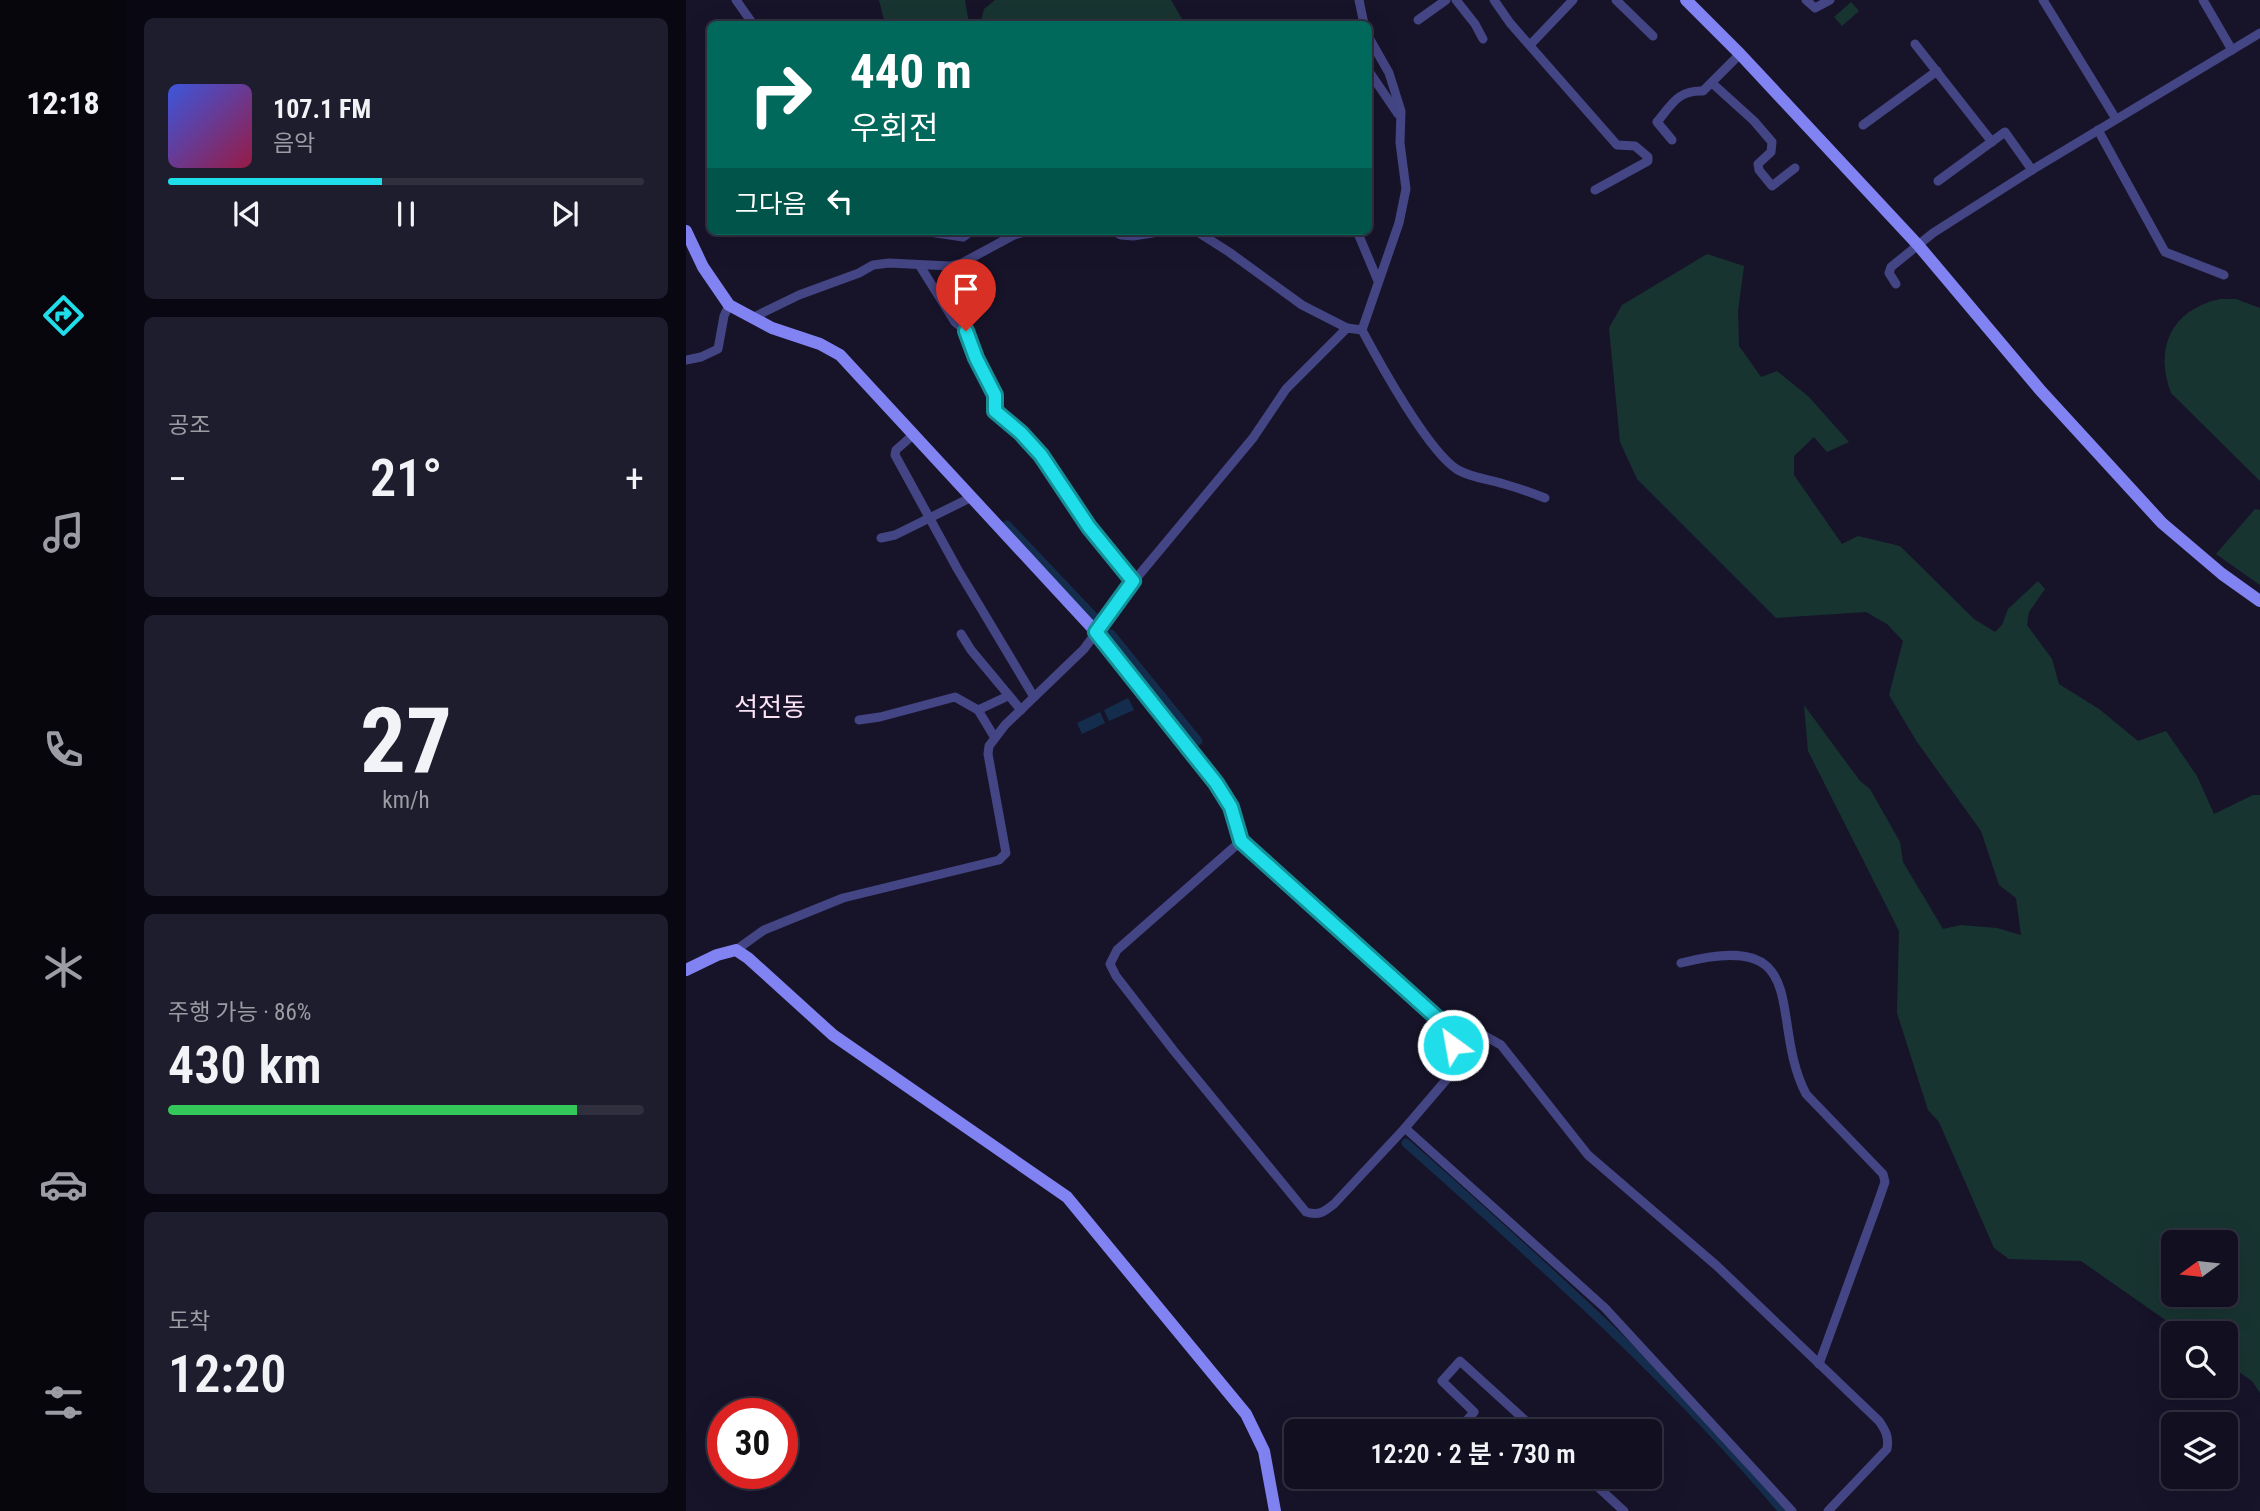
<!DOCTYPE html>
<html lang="ko">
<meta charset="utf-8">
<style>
:root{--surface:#110f20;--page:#1e1d2d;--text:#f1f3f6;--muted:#9c9ca5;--line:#302f3e;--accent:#20dee9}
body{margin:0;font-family:"Roboto Condensed","Noto Sans KR",sans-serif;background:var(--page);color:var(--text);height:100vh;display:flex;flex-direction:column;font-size:26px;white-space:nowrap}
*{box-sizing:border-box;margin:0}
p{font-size:23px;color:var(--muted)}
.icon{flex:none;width:38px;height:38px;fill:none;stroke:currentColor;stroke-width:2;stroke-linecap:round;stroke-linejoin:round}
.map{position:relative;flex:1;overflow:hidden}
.details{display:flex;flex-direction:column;gap:18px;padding:18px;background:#090812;width:560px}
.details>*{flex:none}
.guide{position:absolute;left:21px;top:21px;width:665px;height:214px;border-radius:10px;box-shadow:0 7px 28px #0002,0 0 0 2px var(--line);background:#00695c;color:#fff;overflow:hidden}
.needle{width:46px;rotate:255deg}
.controls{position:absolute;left:1475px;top:1230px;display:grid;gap:14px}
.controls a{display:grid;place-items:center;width:77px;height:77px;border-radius:10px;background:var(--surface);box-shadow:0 7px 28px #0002,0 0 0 2px var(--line);font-size:35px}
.speed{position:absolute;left:21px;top:1398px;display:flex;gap:14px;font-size:35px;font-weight:700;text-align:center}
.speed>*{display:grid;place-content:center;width:91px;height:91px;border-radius:50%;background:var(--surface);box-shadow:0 7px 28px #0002,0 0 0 2px var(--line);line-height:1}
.speed .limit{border:10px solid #d22;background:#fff;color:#111}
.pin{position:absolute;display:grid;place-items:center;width:60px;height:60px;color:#fff;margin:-72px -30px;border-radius:50% 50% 50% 0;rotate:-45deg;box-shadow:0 0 7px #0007}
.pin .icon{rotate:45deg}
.me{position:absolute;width:77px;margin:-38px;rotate:328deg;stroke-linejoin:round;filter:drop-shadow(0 0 5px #0008)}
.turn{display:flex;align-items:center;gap:24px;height:147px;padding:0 28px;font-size:32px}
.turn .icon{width:91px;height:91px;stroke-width:2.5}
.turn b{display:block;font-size:49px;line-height:60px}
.then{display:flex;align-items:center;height:66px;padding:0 28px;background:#0003;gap:14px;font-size:26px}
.big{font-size:52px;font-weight:600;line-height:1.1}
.details .tile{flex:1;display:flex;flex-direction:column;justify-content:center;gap:10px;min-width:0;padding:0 24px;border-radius:10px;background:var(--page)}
.details .dial{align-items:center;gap:0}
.dial b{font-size:91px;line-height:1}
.song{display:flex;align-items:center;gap:21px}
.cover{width:84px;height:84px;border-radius:10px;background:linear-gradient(135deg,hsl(230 70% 55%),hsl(340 70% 35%))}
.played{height:7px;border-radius:4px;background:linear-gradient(90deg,var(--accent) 45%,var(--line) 45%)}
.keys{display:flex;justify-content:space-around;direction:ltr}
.heat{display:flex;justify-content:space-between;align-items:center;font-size:38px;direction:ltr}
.charge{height:10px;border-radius:5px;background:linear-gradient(90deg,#34c759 86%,var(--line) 0)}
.trip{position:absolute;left:598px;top:1419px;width:378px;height:70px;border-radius:10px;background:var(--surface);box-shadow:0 7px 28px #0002,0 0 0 2px var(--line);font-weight:600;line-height:70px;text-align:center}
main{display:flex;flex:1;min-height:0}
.dock{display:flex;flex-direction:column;width:126px;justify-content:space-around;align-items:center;background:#07060d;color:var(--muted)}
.dock .icon{width:49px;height:49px}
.dock .on{color:var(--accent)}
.dock b{font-size:32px;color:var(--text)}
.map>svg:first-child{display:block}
.green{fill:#183431;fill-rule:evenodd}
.water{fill:#152d4d}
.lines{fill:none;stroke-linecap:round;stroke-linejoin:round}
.canal{stroke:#152d4d;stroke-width:9}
.street{stroke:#444584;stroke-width:9}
.secondary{stroke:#8183f2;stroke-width:12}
.route-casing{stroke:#159097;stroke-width:18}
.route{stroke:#20dee9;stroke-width:12}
.labels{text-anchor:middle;stroke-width:7;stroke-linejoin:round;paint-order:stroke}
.quarter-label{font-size:26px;fill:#fce2f4;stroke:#17142a}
</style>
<main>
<nav class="dock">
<b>12:18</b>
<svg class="icon on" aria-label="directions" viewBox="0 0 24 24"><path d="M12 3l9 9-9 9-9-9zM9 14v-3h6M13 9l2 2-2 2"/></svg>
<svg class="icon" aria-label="music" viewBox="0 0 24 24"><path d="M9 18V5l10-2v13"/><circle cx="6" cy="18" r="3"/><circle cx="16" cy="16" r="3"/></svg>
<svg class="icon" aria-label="phone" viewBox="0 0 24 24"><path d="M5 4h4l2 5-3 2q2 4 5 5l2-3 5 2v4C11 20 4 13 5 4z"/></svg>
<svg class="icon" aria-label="climate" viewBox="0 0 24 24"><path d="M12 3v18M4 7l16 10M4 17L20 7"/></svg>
<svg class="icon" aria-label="car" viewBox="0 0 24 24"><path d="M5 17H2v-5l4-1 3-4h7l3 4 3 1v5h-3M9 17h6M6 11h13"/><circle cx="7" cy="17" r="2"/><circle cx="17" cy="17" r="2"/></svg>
<svg class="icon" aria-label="filters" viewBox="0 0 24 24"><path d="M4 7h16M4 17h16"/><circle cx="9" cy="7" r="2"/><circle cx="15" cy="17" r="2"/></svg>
</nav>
<section class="details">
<div class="tile">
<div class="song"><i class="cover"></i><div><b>107.1 FM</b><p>음악</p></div></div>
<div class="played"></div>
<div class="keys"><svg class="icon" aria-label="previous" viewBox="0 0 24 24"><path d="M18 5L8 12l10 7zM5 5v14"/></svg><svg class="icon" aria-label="pause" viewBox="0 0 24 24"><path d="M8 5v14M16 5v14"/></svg><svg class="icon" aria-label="next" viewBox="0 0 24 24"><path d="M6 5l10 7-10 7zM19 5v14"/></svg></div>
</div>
<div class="tile"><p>공조</p>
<div class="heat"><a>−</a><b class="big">21°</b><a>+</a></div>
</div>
<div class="tile dial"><b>27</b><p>km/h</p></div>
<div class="tile"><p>주행 가능 · 86%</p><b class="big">430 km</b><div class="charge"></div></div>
<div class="tile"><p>도착</p><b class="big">12:20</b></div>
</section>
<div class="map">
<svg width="1574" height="1511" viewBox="0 0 1574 1511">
<rect width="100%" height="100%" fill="#17142a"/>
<g class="green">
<path d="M193 0H279L283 24H199Z"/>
<path d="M309 0H485L499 24H294L298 9Z"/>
<path d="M1165 2 1173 11 1156 26 1148 17Z"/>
<path d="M1021 254 1058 266 1052 311 1053 346 1075 377 1091 371 1123 397 1163 442 1141 452 1128 437 1108 456V475L1156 544 1172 536 1214 546 1288 619 1309 632 1316 625 1322 609 1352 581 1359 589 1343 612 1341 625 1366 659 1373 684 1413 709 1452 741 1480 731 1511 776 1528 814 1567 795H1574V1393L1566 1381 1540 1363V1334L1498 1333 1395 1261 1323 1259 1308 1248 1253 1122 1242 1110 1211 1013 1213 931 1122 751 1118 705 1174 781 1184 789 1214 842 1217 862 1257 929 1275 925 1311 928 1335 935 1330 898 1313 885 1295 831 1231 742 1203 695 1217 641 1201 624 1180 612 1090 618 951 479 934 442 923 328 936 305ZM1540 1242V1295H1488V1242Z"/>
<path d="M1534 299H1550L1574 308V481L1485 393C1468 348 1485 310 1534 299Z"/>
<path d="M1569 509 1574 510V585L1530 554Z"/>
</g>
<g class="water">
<path d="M442 698 448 710 423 721 418 710Z"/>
<path d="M414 712 419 723 396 734 391 723Z"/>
</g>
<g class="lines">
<g class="canal">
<path d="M321 525 412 621"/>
<path d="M425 634 512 741"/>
<path d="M720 1143C851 1260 983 1376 1097 1511"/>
</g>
<g class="street">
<path d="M50 0 67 24"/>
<path d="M673 0 678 24"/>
<path d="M770 0 789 24 797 39"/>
<path d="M808 0 824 23 931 145 949 146 962 157V161L909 190"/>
<path d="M930 0 967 36"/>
<path d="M1120 0 1129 8 1144 0"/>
<path d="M1357 0 1430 119"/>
<path d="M1517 0 1546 50"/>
<path d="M732 20 760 0"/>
<path d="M1229 44 1306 142"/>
<path d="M844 45 887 0"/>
<path d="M682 70 712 114"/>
<path d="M1026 83 1068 121 1086 142 1085 152 1072 164 1073 170 1086 186 1109 168"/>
<path d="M1177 125 1251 71"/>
<path d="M1412 130 1479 252 1538 275"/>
<path d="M986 140 971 122C986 104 992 90 1017 91L1054 54"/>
<path d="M1252 181 1319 132 1346 170"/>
<path d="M237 231 277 237 284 232 330 233"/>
<path d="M374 231H427L435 235 447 236 479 231"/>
<path d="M510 231 543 252 616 305 661 328"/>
<path d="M671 231 692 281"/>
<path d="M234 266 269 322 280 331 290 358 309 395V411L355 455 403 527 448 581"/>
<path d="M1210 284 1203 273 1205 267 1247 233 1346 170 1574 33"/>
<path d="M66 318 113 295 173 273 187 265 203 263 264 266 276 263 328 235 343 231"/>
<path d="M676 330 713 223 720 189 714 143 715 111 703 73 682 36"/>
<path d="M0 360 15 357 32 349 38 316 43 305"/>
<path d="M228 434 210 450 209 455 272 570 348 697"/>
<path d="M195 538 209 535 286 497"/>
<path d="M410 632 530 783 545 807 555 841 656 931 749 1016 764 1032 768 1058 767 1066 760 1080 719 1128 919 1308 1106 1511"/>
<path d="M275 634 285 650 335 710"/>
<path d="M292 710 309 738"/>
<path d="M173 720 194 717 269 697 292 710 322 696"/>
<path d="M555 841 431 950 424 964 430 976 488 1051 620 1212C633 1216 638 1212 648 1204L719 1128"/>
<path d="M50 950 78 930 157 898 313 860 320 853 302 754 303 746 319 725 398 649 448 581 567 438 600 389 661 328 676 330C693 362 743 453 772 470 786 478 803 479 818 484 832 488 846 493 859 498"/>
<path d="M995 963C1130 928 1081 1018 1120 1094L1197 1174 1199 1182 1191 1205 1133 1364"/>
<path d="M764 1032 777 1030 790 1031 815 1045 902 1155 1031 1266 1193 1421C1200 1431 1203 1437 1201 1449L1142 1511"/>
<path d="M771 1432 788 1412 756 1381 774 1361 852 1432"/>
<path d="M901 1477 938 1511"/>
</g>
<g class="secondary">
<path d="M1000 0 1054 54 1232 245 1355 391 1476 523 1536 574 1574 601"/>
<path d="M0 231 17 267 43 305 86 328 134 344 154 355 410 632"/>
<path d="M0 970 31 955 50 950 62 958 147 1035 381 1197 560 1414 578 1451 589 1511"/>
</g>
</g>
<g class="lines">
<g class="route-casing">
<path id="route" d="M280 331 290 358 309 395V411L335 433 355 455 403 527 447 581 410 632 530 783 545 807 555 841 749 1016 764 1032 767 1045"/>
</g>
<use href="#route" class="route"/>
</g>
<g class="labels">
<g class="quarter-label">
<text x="84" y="716">석전동</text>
</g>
</g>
</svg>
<div class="controls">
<a><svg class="needle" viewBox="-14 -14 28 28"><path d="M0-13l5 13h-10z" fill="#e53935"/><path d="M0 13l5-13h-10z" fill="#9c9ca5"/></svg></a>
<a><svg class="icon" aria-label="search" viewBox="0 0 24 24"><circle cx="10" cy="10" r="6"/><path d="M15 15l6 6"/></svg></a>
<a><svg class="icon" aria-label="layers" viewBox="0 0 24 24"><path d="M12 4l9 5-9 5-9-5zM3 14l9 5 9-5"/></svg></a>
</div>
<div class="speed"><div class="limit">30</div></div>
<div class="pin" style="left:280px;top:331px;background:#d93025"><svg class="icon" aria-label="arrive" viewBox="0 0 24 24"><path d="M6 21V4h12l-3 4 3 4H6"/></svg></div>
<svg class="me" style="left:767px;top:1045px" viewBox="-20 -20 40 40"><circle r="17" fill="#20dee9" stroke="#fff" stroke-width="3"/><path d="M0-11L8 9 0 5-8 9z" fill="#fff"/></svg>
<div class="trip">12:20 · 2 분 · 730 m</div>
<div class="guide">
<div class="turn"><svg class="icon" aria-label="right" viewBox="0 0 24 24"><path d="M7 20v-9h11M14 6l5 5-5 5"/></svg><div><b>440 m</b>우회전</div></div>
<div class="then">그다음<svg class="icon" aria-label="left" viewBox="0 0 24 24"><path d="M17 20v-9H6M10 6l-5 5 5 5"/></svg></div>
</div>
</div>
</main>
